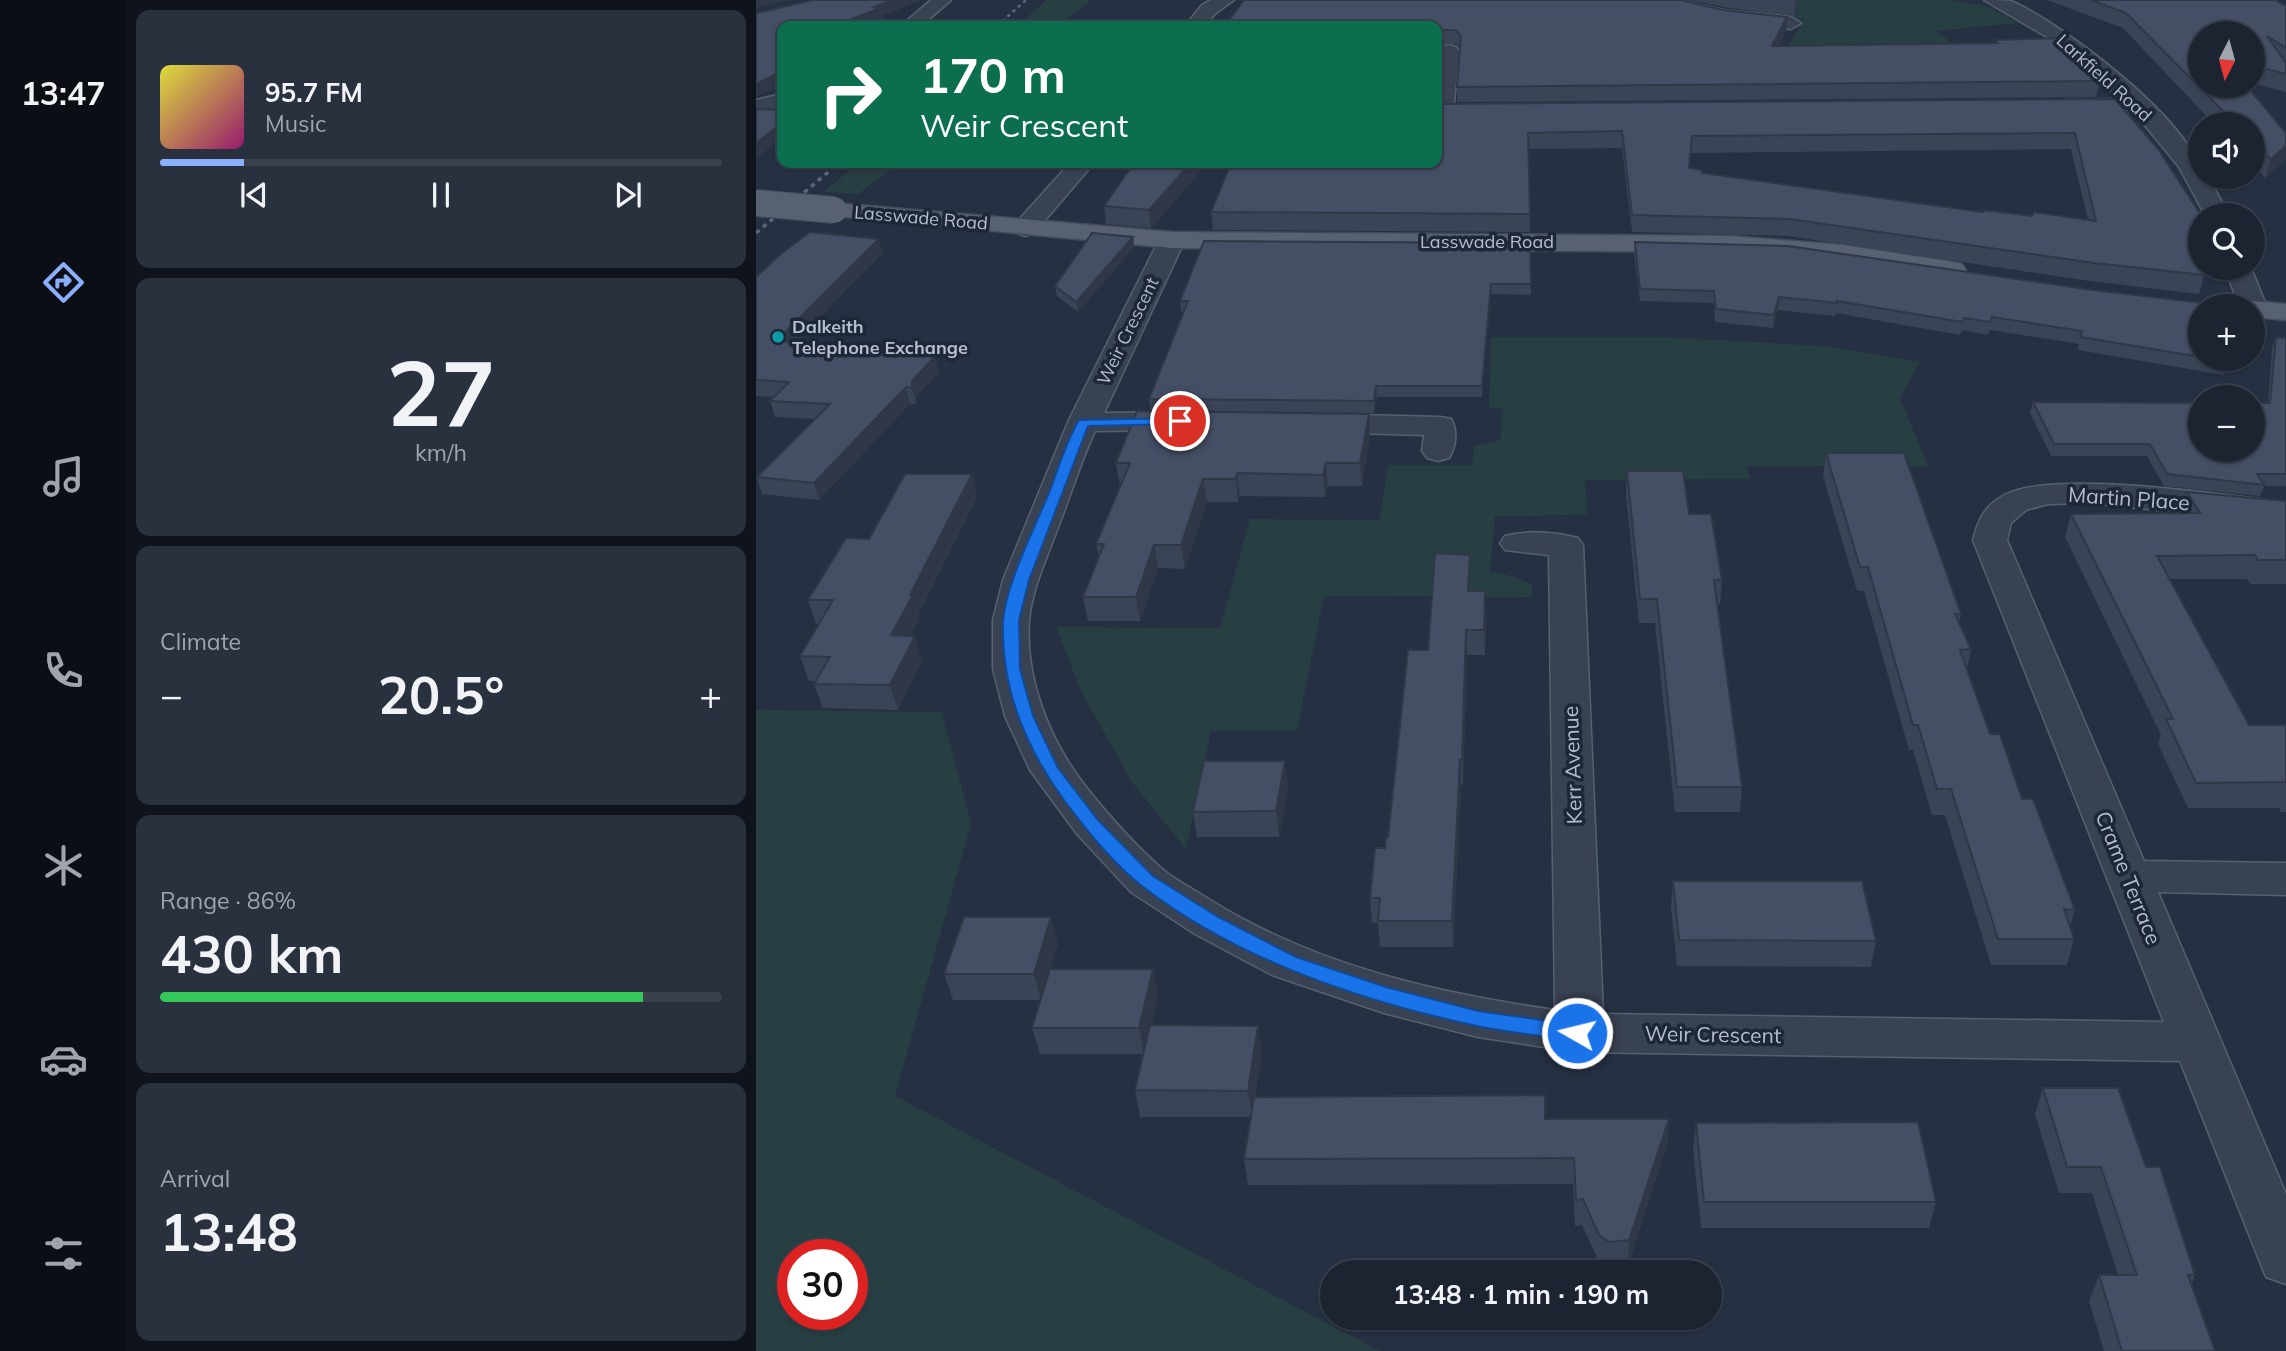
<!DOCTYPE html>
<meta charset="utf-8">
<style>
:root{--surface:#1c2432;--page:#29303e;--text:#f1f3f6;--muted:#a0a4ac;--line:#3a414d;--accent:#8aaffd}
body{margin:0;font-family:Mulish,sans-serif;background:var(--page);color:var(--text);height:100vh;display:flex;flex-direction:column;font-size:26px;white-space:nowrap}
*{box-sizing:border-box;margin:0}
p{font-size:23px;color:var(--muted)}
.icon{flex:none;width:38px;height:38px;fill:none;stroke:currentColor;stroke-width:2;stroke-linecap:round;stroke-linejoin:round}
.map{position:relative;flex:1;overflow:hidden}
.side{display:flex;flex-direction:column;gap:10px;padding:10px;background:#0f141c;width:630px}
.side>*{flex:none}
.banner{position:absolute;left:21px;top:21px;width:665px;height:147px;border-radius:14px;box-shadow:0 2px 5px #0004,0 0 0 2px var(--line);background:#0b6e4f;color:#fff;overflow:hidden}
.needle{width:46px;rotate:186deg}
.fabs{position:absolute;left:1432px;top:21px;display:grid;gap:14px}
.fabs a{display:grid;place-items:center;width:77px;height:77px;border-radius:50%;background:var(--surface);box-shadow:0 2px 5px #0004,0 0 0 2px var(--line);font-size:35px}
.speed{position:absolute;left:21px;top:1239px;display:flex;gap:14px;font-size:35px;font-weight:700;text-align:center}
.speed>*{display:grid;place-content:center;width:91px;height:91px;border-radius:50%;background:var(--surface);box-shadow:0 2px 5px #0004,0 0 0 2px var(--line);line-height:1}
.speed .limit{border:10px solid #d22;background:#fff;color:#111}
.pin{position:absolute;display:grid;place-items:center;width:60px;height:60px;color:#fff;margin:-30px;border:4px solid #fff;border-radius:50%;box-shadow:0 2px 7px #0007}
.me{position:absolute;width:77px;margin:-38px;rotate:278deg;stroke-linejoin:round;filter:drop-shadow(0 0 5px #0008)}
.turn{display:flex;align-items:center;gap:24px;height:147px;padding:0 28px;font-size:32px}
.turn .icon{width:91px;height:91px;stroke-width:2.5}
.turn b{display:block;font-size:49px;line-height:60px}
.big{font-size:52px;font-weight:700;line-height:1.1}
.side .widget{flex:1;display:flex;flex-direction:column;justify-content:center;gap:10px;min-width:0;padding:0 24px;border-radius:14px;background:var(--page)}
.side .dial{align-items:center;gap:0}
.dial b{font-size:91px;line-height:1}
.song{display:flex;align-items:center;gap:21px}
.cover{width:84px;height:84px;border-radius:10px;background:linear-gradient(135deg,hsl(60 70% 55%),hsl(320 70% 35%))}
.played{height:7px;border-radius:4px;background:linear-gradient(90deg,var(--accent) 15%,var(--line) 15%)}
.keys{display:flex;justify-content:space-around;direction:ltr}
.heat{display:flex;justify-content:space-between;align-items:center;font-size:38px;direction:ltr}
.charge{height:10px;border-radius:5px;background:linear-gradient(90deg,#34c759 86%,var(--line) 0)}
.trip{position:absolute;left:564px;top:1260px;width:402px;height:70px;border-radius:35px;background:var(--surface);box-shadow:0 2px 5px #0004,0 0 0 2px var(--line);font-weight:700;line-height:70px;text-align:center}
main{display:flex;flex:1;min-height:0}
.dock{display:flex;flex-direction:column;width:126px;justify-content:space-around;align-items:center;background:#0b0e14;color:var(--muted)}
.dock .icon{width:49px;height:49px}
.dock .selected{color:var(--accent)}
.dock b{font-size:32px;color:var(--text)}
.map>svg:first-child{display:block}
.green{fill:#273e43;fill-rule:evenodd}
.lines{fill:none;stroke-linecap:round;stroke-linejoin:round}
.street-casing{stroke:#57606f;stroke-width:3}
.primary-casing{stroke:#434b5b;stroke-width:3}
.street{fill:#394252;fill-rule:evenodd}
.primary{fill:#576172;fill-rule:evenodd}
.rail-far1{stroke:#5b6679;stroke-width:2.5;stroke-dasharray:3.5 3.5;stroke-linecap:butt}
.rail{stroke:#5b6679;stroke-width:3.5;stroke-dasharray:4.5 4.5;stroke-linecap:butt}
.primary-bridge-casing{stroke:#434b5b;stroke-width:28;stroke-linecap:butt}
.primary-bridge{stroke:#576172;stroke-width:26}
.wall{fill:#3a4457;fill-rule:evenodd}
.shaded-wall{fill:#303747}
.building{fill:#444f65;stroke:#303747;stroke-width:2;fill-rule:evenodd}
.route{fill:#1a73e8;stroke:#114b97;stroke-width:2}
.culture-dot{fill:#0f9aa8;stroke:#1e2737;stroke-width:2.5}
.labels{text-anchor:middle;stroke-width:7;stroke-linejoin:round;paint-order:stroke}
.far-street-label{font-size:18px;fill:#b6bdcc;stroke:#1e2737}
.far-poi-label{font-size:18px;font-weight:bold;fill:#b6bdcc;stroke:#1e2737;text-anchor:start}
.street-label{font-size:21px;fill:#b6bdcc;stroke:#1e2737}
</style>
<main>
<nav class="dock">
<b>13:47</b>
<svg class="icon selected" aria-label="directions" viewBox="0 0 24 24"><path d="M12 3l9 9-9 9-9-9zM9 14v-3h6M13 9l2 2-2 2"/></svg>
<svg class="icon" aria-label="music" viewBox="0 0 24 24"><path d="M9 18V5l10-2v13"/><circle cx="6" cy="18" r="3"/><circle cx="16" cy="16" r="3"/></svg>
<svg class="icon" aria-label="phone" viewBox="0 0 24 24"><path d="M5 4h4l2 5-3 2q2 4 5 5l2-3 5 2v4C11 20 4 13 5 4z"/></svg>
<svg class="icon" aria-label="climate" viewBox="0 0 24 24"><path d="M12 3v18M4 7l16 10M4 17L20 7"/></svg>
<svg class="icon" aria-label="car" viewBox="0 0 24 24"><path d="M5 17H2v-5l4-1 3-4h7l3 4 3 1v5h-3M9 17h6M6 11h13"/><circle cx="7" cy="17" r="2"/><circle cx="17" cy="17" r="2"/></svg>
<svg class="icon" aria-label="filters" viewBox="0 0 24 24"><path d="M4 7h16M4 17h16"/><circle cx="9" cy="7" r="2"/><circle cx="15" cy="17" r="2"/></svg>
</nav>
<section class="side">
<div class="widget">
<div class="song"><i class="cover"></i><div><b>95.7 FM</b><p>Music</p></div></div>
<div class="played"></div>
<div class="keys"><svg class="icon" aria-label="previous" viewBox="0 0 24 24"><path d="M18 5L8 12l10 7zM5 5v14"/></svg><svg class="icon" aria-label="pause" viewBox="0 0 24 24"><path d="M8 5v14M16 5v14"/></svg><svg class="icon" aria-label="next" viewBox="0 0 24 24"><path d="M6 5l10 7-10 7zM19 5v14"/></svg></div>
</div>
<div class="widget dial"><b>27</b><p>km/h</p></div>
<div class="widget"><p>Climate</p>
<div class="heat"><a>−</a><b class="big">20.5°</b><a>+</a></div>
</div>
<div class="widget"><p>Range · 86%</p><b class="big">430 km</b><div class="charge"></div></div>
<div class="widget"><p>Arrival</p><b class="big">13:48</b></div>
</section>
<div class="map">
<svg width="1530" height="1351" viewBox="0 0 1530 1351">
<rect width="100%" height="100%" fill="#253042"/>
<g class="green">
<path d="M291 0H335L301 26H261Z"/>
<path d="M1003 0H1194L1228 5 1263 23 1179 31 1212 54 1028 53 1048 20 1021 14Z"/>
<path d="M102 163H143L102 194 68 192Z"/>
<path d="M735 337H905L1068 346 1164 362 1144 398 1172 466H991L994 479 829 480 831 515 739 516 734 572C749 574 763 576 776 586V597L568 596 541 731H455L430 849 375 781 324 689 300 627 464 628 494 519 623 520 632 465H716L718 446 744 440 747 409 733 408Z"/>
<path d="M0 710 186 712 215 824 139 1096 624 1351H0ZM37 1255H96V1314H37Z"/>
</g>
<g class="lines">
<g class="street-casing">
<g id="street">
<path d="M175 0H195L165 26H145Z"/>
<path d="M455 0H478L460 13 448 26H429L446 5Z"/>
<path d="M892 0H924L967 10 1035 17 1045 23 1035 29 967 22 894 4Z"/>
<path d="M1228 0C1236 0 1247 0 1255 1 1301 20 1444 126 1444 177H1452L1473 215H1449L1423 167 1378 112 1304 111 1301 106 1304 101 1312 100 1365 99 1301 43Z"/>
<path d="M693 45 700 47 703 51 697 112 694 117H681C681 97 675 65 686 47Z"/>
<path d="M26 94V107L0 113V100Z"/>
<path d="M314 163H338L278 233 269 236 260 233 256 228 260 223Z"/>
<path d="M416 232 425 235 429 240 348 413 430 412 441 414 445 421 441 428 430 430 339 431C325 461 315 494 303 525 292 555 276 588 273 621 269 680 294 741 330 787 353 816 378 844 405 868 420 881 439 890 454 900 559 965 678 993 799 1010L793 555 749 550 744 543 749 536C771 530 800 532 822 538L827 545 847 1014 1408 1022 1217 540C1222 521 1227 508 1245 497 1292 467 1469 496 1530 502V522L1330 503 1292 504 1270 510 1255 523 1251 540 1388 861 1530 863V895L1402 892 1530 1194V1284L1510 1277 1424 1061 821 1052 722 1037 628 1013 516 975 439 934 375 892 321 834 274 770 249 716 237 669V620L247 580 312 422 403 240 407 235Z"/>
<path d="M1469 268H1495L1512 310 1508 316 1496 318V306H1483Z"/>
<path d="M560 414 684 417 695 419C702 430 700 447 693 458L682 461 671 458 666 451 668 435 560 432 549 430 545 423 549 416Z"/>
</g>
</g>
<g class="primary-casing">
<g id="primary">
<path d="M78 203 416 232 974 236 1087 245 1197 262 1206 264 1210 270 1206 276 1197 278 1087 261 974 252 416 248 69 215 66 210 69 205Z"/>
<path d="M1496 301 1530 304V320L1496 317V306H1484Z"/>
</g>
</g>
<use href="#street" class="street"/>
<use href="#primary" class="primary"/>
<path class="rail-far1" d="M241 26 270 0"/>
<path class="rail" d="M0 233 83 163"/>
<g class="primary-bridge-casing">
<path id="primary-bridge" d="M0 203 78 210"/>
</g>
<use href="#primary-bridge" class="primary-bridge"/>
</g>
<g class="wall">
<path d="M935 0H1042L1041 9 1038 16 967 7Z"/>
<path d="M1291 0H1520L1526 4 1530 5V92L1496 83V33H1444L1530 133 1509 178 1496 164V124H1458L1367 28Z"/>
<path d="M967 10 1031 17 1030 31 1023 46 1240 43V40L1344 81 1340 97 701 102V87L704 49 700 44H686L681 51V26Z"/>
<path d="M1359 99 1444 215V263L1448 275 1443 294 1334 281 1031 236 876 232 866 148 772 149 774 232 457 230 455 212 681 104ZM1315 149 1332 220 1227 212 946 173 933 168 935 153Z"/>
<path d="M378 163H452L395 228 350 224 348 206Z"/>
<path d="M377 237 378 247 322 312 301 296 299 286Z"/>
<path d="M879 242 1337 290 1454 306H1444V359H1471L1472 362 1468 375 1322 350 1323 344 1234 330 1232 335 1206 330 1204 335 1080 313 1079 316 1022 310 1017 328 959 322 958 303 884 301 878 253Z"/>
<path d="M774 243 775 295 735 294 726 397H621L618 413 394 410 393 399 428 312H425L424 301Z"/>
<path d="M127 253 38 343 183 372 160 397V404H154L63 500 6 494 1 477 59 419 19 417 14 401 18 397 0 396V277Z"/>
<path d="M1520 337 1530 338V486H1508L1504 496 1408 486 1391 456H1295L1274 413 1277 402 1512 403 1516 348Z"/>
<path d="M613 414 614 436 606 486H572L569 497 484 496 482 502H451L429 569 402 568 384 621H332L327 597 343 557 340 544 364 486 360 463Z"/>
<path d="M1070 453 1205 614 1203 622 1215 649 1211 669 1234 734 1319 910 1314 926 1318 939 1311 965H1235L1189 815H1176L1157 750H1153L1108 591H1101L1067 476Z"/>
<path d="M871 471 933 514 966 580 964 604H961L986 787 984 812H919L899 623H883L870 494Z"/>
<path d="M216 474 221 497 162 615 163 619 154 636 166 660 142 710 67 708 58 684 60 681H53L44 656 63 624H60L52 600 113 539Z"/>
<path d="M1431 492 1530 501V584H1495L1491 579H1414L1493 725H1530V812H1525L1523 808H1432L1402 744 1405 735 1309 537 1315 514 1425 513Z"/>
<path d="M714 578V591L730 615 729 655H711L707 785H705L697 947H624L622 923H616L614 898Z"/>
<path d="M532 786 523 837H441L437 812Z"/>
<path d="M917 881 1120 941 1115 967 921 966 915 907Z"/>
<path d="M302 943 294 969 402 995 395 1025 506 1052 499 1097 789 1119H913L911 1145 872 1266 852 1268 842 1260 826 1225 819 1226 817 1184 492 1185 488 1159 495 1117H384L379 1090 387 1054H284L276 1028 285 1000H197L188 974Z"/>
<path d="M1287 1088 1390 1167 1439 1275 1436 1284 1459 1351H1348L1333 1301 1343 1275H1362L1336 1193H1303L1279 1114Z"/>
<path d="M940 1123 1180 1202 1173 1228H945L937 1149Z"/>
</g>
<g class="shaded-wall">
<path d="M0 0H34L0 8Z"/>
<path d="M137 0H164V1L126 16 127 19 109 26H78L118 7Z"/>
<path d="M1040 0H1042L1041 9 1038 16Z"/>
<path d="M1031 17 1030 31 1015 61 1016 46Z"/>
<path d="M686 30V44L681 51V35Z"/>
<path d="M26 71V85L0 97V84Z"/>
<path d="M26 123V138L0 159V143Z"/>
<path d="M1530 146V160L1509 178 1515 159Z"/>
<path d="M435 163H452L395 228 393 210Z"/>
<path d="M377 237 378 247 322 312 320 302Z"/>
<path d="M123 239 127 253 25 357 20 341Z"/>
<path d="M735 284V294L726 397V386Z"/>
<path d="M1023 297 1022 310 1017 328 1018 315Z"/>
<path d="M179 356 183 372 160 397V404L156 388V381Z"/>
<path d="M620 386 621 397 618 413V401Z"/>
<path d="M150 387 154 404 63 500 58 483Z"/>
<path d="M613 414 614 436 606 486 604 463Z"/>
<path d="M570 463 572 486 569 497 567 475Z"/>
<path d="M481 473 484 496 482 502 480 479Z"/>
<path d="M216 474 221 497 162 615 163 619 142 660 135 635 154 595Z"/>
<path d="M447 479 451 502 429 569 425 545Z"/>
<path d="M398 545 402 568 384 621 380 597Z"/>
<path d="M714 555V578L713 615 712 591Z"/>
<path d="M729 591 730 615 729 655 728 630Z"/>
<path d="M710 630 711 655 707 785 706 760Z"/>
<path d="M159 636 166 660 142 710 134 685Z"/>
<path d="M704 760 705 785 697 947 696 921Z"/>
<path d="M529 761 532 786 523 837 520 811Z"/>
<path d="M295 917 302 943 285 1000 278 974Z"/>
<path d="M397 969 402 995 388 1054 383 1028Z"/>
<path d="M502 1026 506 1052 496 1117 492 1091Z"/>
<path d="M913 1119 911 1145 872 1266 873 1240Z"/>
</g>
<g class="building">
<path d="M57 0H137L118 7 124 8 78 26H26V47L22 48 26 49V71L0 84V13Z"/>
<path d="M488 0H925L967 10 1031 17 1016 46 1242 43 1240 40 1307 38 1344 81 701 87 705 36 700 30H686L681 35V26H469Z"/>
<path d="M1335 0H1520L1526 4 1530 5V48L1511 36 1530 63V74L1496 65V33H1444V86H1491L1530 133V146L1515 159 1496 141V124H1480L1370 13Z"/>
<path d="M1359 99 1402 149 1445 215H1444V244H1437L1444 263V268H1445L1448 275 1338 263 1033 219 876 215 866 131 772 133 774 214 455 212 475 163H681V104ZM1319 133 1340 221 1278 212 1276 216 1227 210V212L946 173V170L933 168 936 136Z"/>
<path d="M0 109 26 110V123L0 143Z"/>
<path d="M378 163H435L393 210 348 206Z"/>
<path d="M54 232 123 239 20 341 179 356 156 381V388L150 387 58 483 1 477 74 404 14 401 33 382 0 380V277L26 253Z"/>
<path d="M336 233 377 237 320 302 299 286Z"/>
<path d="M448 241 774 243 775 284H735L726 386H620L618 401 393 399 432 301H424Z"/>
<path d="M879 242 1032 246 1337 290 1447 303 1451 296 1454 306H1444V357L1325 337 1326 331 1236 317 1234 322 1208 318 1206 322 1081 301V303L1023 297 1018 315 960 309 958 291 884 289Z"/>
<path d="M1520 337 1530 338V474H1501L1508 485 1411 474 1394 444H1298L1277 402 1444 403V450H1496V403H1514Z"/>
<path d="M1453 359H1471L1472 362Z"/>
<path d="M381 411 613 414 604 463H570L567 475 481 473 480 479H447L425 545H398L380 597H327L348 544H340L374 463H360Z"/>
<path d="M1070 453H1148L1205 614H1199L1215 649 1204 650 1234 734H1244L1266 799H1277L1319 910 1308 909 1318 939H1242L1195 789H1181L1162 725H1157L1112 567H1104Z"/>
<path d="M871 471H927L933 514H955L966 580H958L986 787H921L901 599H884Z"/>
<path d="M149 474H216L154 595H157L135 635 159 636 134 685 58 684 74 657 44 656 77 600H52L90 538 113 539Z"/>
<path d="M1431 492 1530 501V560H1502L1499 555 1401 556 1493 725H1530V782L1440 783 1410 719H1417L1315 514 1444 513Z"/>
<path d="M679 553 714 555 712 591H729L728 630H710L706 760H704L696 921H622L624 898H614L619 848H629L630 837H632L652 650H672Z"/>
<path d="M448 761H529L520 811 437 812Z"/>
<path d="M917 881H1106L1120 941 923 940Z"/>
<path d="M208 917H295L278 974H188Z"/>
<path d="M294 969H397L383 1028H276Z"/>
<path d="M394 1025 502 1026 492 1091 379 1090Z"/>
<path d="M1287 1088H1362L1390 1167H1404L1439 1275H1432L1459 1351H1366L1343 1275H1381L1345 1167H1311Z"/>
<path d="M789 1095V1119H913L873 1240 853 1242 843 1235 827 1199 820 1200 818 1158 488 1159 498 1097Z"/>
<path d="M1162 1122 1180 1202H948L940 1123Z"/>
</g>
<path class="route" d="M424 418 428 419V424L332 426 273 580 263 620 264 669 277 716 302 768 342 820 397 876 462 917 540 957 630 987 722 1011 821 1025 828 1028 831 1033 828 1039 821 1041C788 1036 754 1033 721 1026 605 1001 481 960 386 886 357 864 329 828 308 800 270 748 245 688 247 623 249 586 278 529 293 493 302 469 310 442 323 420Z"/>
<circle class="culture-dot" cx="22" cy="337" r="7"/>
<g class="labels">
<g class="far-street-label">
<text transform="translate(1348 78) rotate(42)" y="6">Larkfield Road</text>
<text transform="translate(165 218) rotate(5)" y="6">Lasswade Road</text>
<text x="731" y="248">Lasswade Road</text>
<text transform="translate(372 331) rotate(-64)" y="6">Weir Crescent</text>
</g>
<g class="far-poi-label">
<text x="36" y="333">Dalkeith<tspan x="36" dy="21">Telephone Exchange</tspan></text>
</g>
<g class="street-label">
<text transform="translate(1373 499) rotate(4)" y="7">Martin Place</text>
<text transform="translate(817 765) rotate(-92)" y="7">Kerr Avenue</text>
<text transform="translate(1372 878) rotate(68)" y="7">Crame Terrace</text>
<text transform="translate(957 1035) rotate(1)" y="7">Weir Crescent</text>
</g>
</g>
</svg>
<div class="fabs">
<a><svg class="needle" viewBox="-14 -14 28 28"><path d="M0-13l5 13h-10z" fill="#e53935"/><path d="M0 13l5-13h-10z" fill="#a0a4ac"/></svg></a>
<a><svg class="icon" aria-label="sound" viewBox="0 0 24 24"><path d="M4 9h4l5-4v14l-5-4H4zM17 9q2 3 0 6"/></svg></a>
<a><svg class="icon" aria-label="search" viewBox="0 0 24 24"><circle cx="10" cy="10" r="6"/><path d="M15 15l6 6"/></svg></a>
<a>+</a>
<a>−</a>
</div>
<div class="speed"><div class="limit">30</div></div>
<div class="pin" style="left:424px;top:421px;background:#d93025"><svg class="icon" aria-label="arrive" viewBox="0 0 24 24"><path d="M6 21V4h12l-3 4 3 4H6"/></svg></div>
<svg class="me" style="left:821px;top:1033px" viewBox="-20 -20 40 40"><circle r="17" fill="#1a73e8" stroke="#fff" stroke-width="3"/><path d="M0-11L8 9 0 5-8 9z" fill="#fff"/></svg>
<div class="trip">13:48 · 1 min · 190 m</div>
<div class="banner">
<div class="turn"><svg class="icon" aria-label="right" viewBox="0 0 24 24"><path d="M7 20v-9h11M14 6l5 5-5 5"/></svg><div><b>170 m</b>Weir Crescent</div></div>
</div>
</div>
</main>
